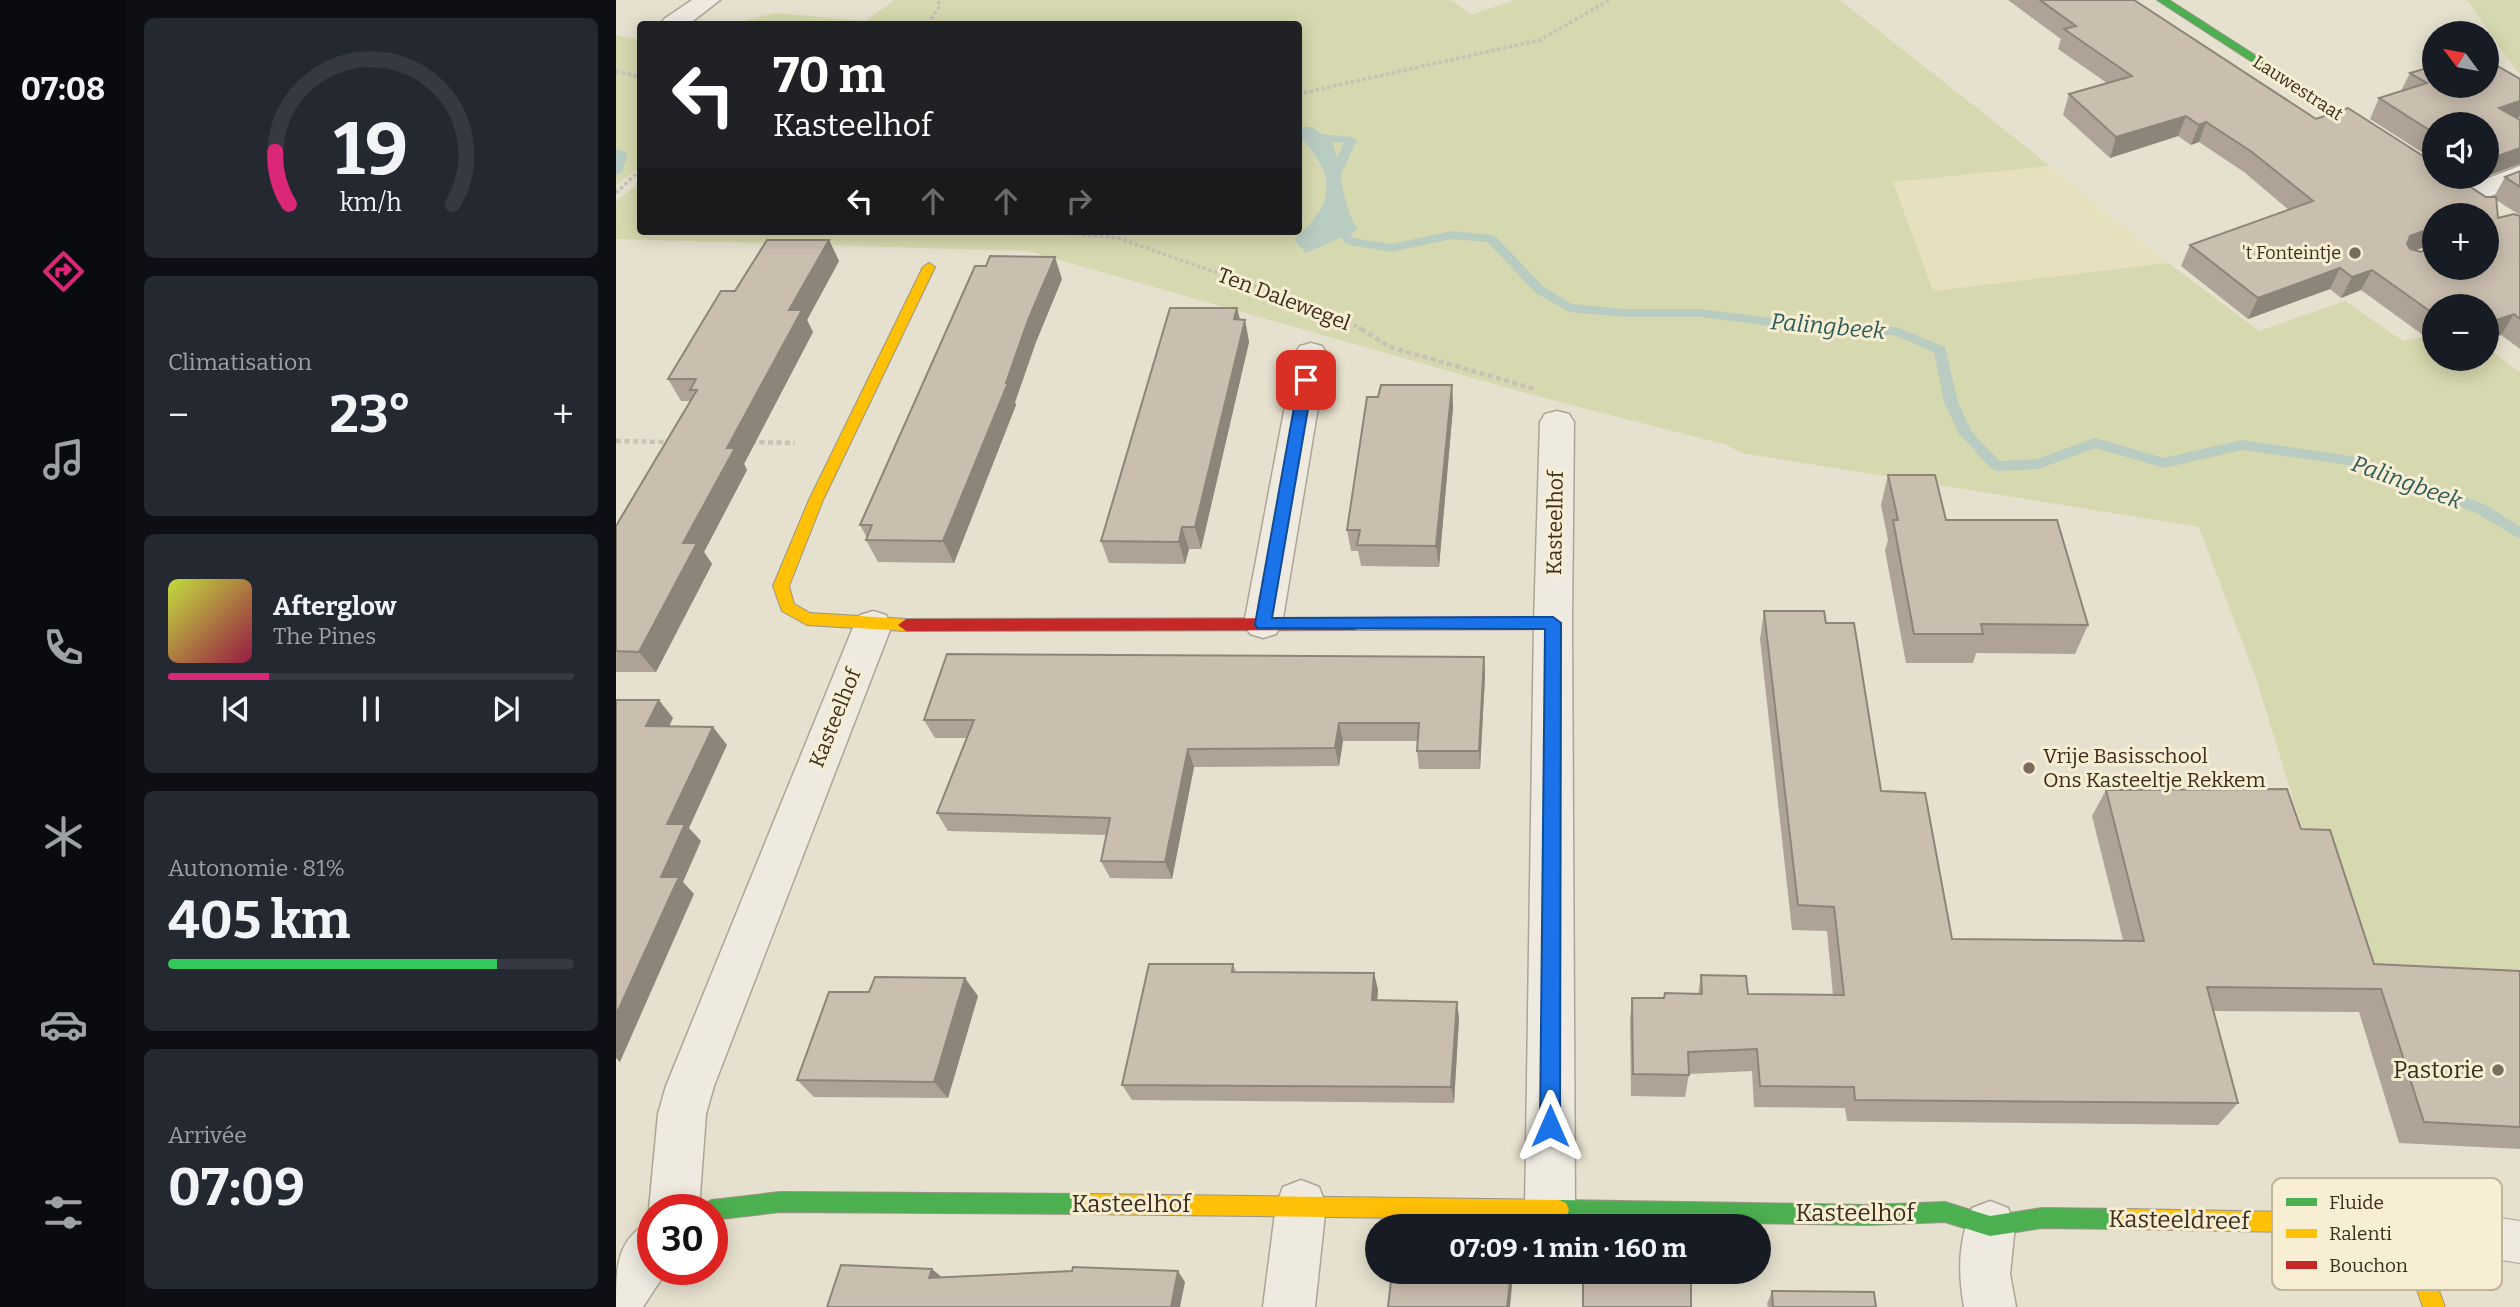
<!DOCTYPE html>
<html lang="fr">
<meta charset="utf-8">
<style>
:root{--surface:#171b24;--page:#242831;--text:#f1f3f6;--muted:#9ea1a6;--line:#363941;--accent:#db2777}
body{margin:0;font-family:Bitter,serif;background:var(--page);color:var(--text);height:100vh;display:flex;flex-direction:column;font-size:26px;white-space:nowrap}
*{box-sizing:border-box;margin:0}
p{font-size:23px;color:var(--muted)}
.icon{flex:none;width:38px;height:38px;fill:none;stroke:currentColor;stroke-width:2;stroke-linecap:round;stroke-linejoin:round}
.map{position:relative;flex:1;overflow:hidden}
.sheet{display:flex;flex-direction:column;gap:18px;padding:18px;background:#0d0f14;width:490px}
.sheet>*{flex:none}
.hud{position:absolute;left:21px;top:21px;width:665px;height:214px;border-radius:7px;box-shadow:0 4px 18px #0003;background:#202124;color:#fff;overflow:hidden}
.needle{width:46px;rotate:302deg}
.controls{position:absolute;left:1806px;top:21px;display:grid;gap:14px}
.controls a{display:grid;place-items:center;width:77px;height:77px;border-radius:50%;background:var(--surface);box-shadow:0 4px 18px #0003;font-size:35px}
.speed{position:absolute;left:21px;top:1194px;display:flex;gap:14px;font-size:35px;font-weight:700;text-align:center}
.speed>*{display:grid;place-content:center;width:91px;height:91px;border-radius:50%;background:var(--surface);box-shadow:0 4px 18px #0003;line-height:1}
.speed .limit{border:10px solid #d22;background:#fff;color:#111}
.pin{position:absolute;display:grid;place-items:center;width:60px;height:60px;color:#fff;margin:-30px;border-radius:14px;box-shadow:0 4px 10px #0006}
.me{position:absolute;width:77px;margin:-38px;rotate:0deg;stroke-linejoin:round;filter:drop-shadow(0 0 5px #0008)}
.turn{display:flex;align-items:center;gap:24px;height:147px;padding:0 21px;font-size:32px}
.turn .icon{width:91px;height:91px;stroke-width:2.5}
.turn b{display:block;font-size:49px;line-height:60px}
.lanes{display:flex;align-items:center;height:66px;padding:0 21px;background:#0003;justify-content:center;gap:35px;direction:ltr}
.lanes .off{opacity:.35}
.big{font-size:52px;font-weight:700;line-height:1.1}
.sheet .tile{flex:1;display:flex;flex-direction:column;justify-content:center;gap:10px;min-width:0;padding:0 24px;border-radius:10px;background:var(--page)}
.sheet .dial{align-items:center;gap:0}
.dial svg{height:182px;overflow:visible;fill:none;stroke:var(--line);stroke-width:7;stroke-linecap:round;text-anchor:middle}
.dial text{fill:var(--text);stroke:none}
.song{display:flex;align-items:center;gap:21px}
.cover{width:84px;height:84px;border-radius:10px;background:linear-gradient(135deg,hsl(70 70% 55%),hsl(340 70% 35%))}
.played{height:7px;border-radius:4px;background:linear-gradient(90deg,var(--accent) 25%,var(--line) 25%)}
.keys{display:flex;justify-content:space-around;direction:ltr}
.heat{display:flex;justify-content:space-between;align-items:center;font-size:38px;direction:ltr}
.charge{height:10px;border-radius:5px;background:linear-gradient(90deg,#34c759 81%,var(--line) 0)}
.trip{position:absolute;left:749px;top:1214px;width:406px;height:70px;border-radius:35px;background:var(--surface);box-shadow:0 4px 18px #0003;font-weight:700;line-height:70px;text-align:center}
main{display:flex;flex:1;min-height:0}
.tabs{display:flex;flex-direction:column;width:126px;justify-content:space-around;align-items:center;background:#090b0e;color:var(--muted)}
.tabs .icon{width:49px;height:49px}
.tabs .selected{color:var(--accent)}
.tabs b{font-size:32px;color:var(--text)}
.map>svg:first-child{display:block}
.farmland{fill:#e7e0be}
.green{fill:#d6d8af}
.water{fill:#b9ccc1}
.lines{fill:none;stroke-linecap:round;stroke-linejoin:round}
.stream{fill:#b9ccc1;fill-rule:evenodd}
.lane-casing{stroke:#aca596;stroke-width:2}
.street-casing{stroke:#aca596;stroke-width:3}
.fast-casing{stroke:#9b9487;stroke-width:2}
.slow-casing{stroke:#9b9487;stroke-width:2}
.jam-casing{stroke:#9b9487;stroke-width:2}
.path-far1{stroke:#c7c1b7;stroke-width:3.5;stroke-dasharray:3.5 2.5;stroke-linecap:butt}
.path{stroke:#c7c1b7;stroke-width:4.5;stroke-dasharray:5 3.5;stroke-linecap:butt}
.lane{fill:#eeeae0;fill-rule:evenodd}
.street{fill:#eeeae0;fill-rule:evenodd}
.fast{fill:#4caf50;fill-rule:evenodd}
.slow{fill:#ffc107;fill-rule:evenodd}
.jam{fill:#c62828;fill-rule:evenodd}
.wall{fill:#aea396;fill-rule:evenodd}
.shaded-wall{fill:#8d857a}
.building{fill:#cabeaf;stroke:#8d857a;stroke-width:2;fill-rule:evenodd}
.route{fill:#1a73e8;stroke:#114b97;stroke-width:2}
.poi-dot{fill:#786c5c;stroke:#f8eed4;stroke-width:2.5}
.labels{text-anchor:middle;stroke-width:6;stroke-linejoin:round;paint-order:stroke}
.far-street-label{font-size:18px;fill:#3c2d1e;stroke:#f8eed4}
.far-poi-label{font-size:18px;fill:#3c2d1e;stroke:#f8eed4;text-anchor:end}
.street-label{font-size:21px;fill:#3c2d1e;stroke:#f8eed4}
.poi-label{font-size:21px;fill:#3c2d1e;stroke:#f8eed4;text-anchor:start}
.water-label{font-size:23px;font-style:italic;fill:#2c5d5b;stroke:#f8eed4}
.near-poi-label{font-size:24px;fill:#3c2d1e;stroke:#f8eed4;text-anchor:end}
.near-street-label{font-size:24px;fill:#3c2d1e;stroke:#f8eed4}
.key{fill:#f8eed4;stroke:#c0b49d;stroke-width:2}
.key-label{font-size:19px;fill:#3c2d1e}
</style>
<main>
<nav class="tabs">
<b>07:08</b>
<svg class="icon selected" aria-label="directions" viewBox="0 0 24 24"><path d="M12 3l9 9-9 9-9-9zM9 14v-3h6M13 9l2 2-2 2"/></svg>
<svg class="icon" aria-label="music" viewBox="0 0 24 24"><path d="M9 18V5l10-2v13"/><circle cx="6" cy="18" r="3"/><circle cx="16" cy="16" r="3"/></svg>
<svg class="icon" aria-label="phone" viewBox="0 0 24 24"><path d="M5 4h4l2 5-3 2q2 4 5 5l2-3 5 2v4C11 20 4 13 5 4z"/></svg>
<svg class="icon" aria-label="climate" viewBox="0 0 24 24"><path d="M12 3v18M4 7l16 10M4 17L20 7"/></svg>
<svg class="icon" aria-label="car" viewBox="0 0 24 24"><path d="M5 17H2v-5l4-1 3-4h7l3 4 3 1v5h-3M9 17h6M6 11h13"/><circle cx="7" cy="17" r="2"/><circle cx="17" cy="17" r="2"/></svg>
<svg class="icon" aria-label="filters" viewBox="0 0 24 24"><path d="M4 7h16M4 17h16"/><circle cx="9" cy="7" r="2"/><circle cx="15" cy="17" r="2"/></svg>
</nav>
<section class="sheet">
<div class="tile dial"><svg viewBox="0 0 100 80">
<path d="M14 69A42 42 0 1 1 86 69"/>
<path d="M14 69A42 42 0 0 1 8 46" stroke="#db2777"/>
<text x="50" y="56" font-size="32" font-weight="700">19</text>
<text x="50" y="72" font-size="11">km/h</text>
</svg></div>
<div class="tile"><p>Climatisation</p>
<div class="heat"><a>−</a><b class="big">23°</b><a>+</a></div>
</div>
<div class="tile">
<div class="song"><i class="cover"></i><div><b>Afterglow</b><p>The Pines</p></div></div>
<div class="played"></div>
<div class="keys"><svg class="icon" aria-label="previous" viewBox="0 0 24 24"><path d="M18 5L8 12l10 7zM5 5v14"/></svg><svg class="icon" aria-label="pause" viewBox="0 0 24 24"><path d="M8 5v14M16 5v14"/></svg><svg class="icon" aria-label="next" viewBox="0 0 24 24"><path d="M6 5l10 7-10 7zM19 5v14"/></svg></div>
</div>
<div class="tile"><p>Autonomie · 81%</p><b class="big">405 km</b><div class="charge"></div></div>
<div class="tile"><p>Arrivée</p><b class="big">07:09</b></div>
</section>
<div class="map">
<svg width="1904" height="1307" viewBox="0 0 1904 1307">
<rect width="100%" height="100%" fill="#e6e0ce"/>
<path class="farmland" d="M1434 166 1552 263 1317 291 1277 182Z"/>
<g class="green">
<path d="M278 0H835L855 15 899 0H1224L1434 166 1277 182 1317 291 1552 263 1643 331 1729 301 1787 341 1806 337 1818 345V359H1871V348L1904 372V996L1735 988 1641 681 1583 527 1125 453 1111 445 913 394 412 251 0 239V201L24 182V231H682L683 141H688C701 157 719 186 708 207 701 220 688 230 679 241L733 217 716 141 696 127H683L682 24H114L159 13 250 21Z"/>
<path d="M1851 0H1904V74L1900 70Z"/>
<path d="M0 35 24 40V155L21 169 0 185Z"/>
</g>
<path class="water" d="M683 127H696L716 141C727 172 724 201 742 230L690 253 678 240C716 204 723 184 688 141H683Z"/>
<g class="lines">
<g class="stream">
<path d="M682 132 735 137 741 140 722 180 721 190H713L710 180 728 143 682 138Z"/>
<path d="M0 149 12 153 6 172 0 175Z"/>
<path d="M720 213 724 214 737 238 775 244 836 231 875 235 879 236 928 287 956 304 1009 309H1085L1216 326 1280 327 1329 347 1342 402 1356 432 1384 461 1421 459 1479 438 1548 458 1626 440 1747 458 1870 505 1904 527V539L1860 513 1740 466 1626 450 1548 468 1480 448 1422 469 1381 471 1376 469 1343 434 1328 402 1318 352 1278 335 1216 334 1085 317H1009L953 312 920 293 871 242 836 239 775 252 733 245 727 241 714 217Z"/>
</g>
<g class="lane-casing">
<path id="lane" d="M1789 1203 1904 1221V1263L1789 1245 1774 1239 1768 1224 1774 1209Z"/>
</g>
<g class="street-casing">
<g id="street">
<path d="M76 0H104L73 24H45L48 19Z"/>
<path d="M1904 166V184L1860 202 1850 205 1840 202 1836 196 1840 190Z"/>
<path d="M695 343 706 346 711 353 666 624 660 634 647 638 634 634 628 624 679 353 684 346Z"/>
<path d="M941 411 953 414 958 422 956 623 959 1210 952 1227H916L909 1210 918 623 924 422 929 414Z"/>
<path d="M257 611 270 615 276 625 98 1086 90 1114 83 1209H37V1219L33 1209 42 1114 50 1086 238 625 244 615Z"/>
<path d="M685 1180 703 1187 710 1205 699 1307H647L660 1205 667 1187Z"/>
<path d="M1374 1201 1392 1208 1399 1226 1394 1274 1400 1307H1348C1342 1272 1342 1242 1356 1208Z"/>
<path d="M37 1220V1269H52L27 1307H0C0 1267 0 1238 37 1220Z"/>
</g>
</g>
<g class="fast-casing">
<g id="fast">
<path d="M1541 0H1553L1818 170V177H1823H1814Z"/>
<path d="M164 1192 471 1194 478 1197 481 1204 478 1211 471 1214 164 1212 96 1220V1209H86L89 1203 96 1200Z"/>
<path d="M943 1200 1252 1205 1329 1202 1374 1216 1426 1208 1509 1209 1516 1212 1519 1219 1516 1226 1509 1229 1426 1228 1374 1236 1329 1222 1252 1225 943 1220 936 1217 933 1210 936 1203Z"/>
</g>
</g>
<g class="slow-casing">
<g id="slow">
<path d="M313 263 319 267 207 500 173 586 178 604 194 613 290 619 298 625 290 631 191 625 166 611 157 586 193 500 307 267Z"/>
<path d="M937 617 945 623 937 629 739 630 731 624 739 618Z"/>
<path d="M471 1194 943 1200 950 1203 953 1210 950 1217 943 1220 471 1214 464 1211 461 1204 464 1197Z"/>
<path d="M1509 1209 1789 1214 1796 1217 1829 1307H1807L1782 1234 1509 1229 1502 1226 1499 1219 1502 1212Z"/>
</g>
</g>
<g class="jam-casing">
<path id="jam" d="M739 618 747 624 739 630 290 631 282 625 290 619Z"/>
</g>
<g class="path-far1">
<path d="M311 24 324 6 322 0"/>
<path d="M0 71 24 77"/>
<path d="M682 94 924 40 993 0"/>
<path d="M0 193 24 170"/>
<path d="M430 231 502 238 722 315 748 331"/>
</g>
<g class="path">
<path d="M745 329 774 347 919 389"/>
<path d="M0 441 53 442"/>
<path d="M135 442 179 443"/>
</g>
<use href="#lane" class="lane"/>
<use href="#street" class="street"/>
<use href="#fast" class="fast"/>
<use href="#slow" class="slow"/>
<use href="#jam" class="jam"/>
</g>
<g class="wall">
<path d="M1392 0H1518L1700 119 1870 197H1878L1889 177 1904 171V215L1880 200 1882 218 1904 216V349L1885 335 1871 339V306H1818V343L1745 290 1725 298 1714 289 1632 319 1565 266 1574 245 1673 210 1628 172 1583 142 1575 145 1562 136 1494 158 1447 115 1453 94 1491 83 1442 49 1445 39ZM1818 215H1871L1818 268 1805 252 1800 250 1818 243Z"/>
<path d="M1794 73 1904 79V117L1901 118 1904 120V164L1871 176V124H1818V160L1754 119 1763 98 1785 91Z"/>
<path d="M1843 177H1869L1853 182Z"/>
<path d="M213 240 223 261 191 320 197 332 128 464 131 470 88 552 96 564 40 672H0V526L74 401H65L52 379 119 291Z"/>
<path d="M446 279 420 342 399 402 400 405 338 563 262 562 250 540 251 538 244 525Z"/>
<path d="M621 308 624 319 629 320 633 342 585 549H573L569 564 493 563 485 541Z"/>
<path d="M836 385 837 407 823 567 745 566 742 551H735L731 530 762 397Z"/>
<path d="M1272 475 1330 520 1472 625 1459 654 1360 653 1357 663H1290L1269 550 1272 540 1265 505Z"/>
<path d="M1148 611 1210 623 1265 791 1336 939 1507 940 1476 816 1490 790 1685 829 1758 964 1904 971V1149L1783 1143 1743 1012 1597 1011 1622 1103 1602 1125 1231 1121 1229 1108 1138 1107 1136 1071 1073 1074 1069 1097 1015 1096 1014 1021 1016 998H1048L1082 994 1085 975 1132 994 1217 995 1211 931 1176 930 1144 639Z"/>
<path d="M868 657 869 676 864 769H803L801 751V741H727L723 766 578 767 556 879 494 878 485 861 491 835 332 831 321 813 351 738H319L308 720Z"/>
<path d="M617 964 620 972 758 973 762 990 761 1000 843 1018 838 1103 516 1100 506 1085Z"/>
<path d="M362 996 332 1098 198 1097 181 1080Z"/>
<path d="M1156 1291 1260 1307H1152L1151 1304Z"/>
</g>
<g class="shaded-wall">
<path d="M1904 101V117L1872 128 1883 108Z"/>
<path d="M1570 116 1562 136 1494 158 1500 137Z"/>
<path d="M1590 122 1583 142 1575 145 1583 125Z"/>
<path d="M1904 148V164L1871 176V160Z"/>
<path d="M1856 177H1869L1853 182Z"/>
<path d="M1818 227V243L1783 257 1794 236Z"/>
<path d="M213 240 223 261 191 320 197 332 128 464 131 470 88 552 96 564 40 672 23 652 67 543 111 448 173 310Z"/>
<path d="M439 257 446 279 420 342 399 402 400 405 338 563 327 541 390 383 412 320Z"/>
<path d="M1724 268 1714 289 1632 319 1642 298Z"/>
<path d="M1756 270 1745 290 1725 298 1736 277Z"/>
<path d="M621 308 626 330 618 319Z"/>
<path d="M1898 314 1885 335 1871 339V323Z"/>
<path d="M629 320 633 342 585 549 579 527Z"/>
<path d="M836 385 837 407 823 567 820 546Z"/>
<path d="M566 527 573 549 569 564 563 542Z"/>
<path d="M868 657 869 676 864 769 863 751Z"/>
<path d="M43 700 57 718 45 744 30 726Z"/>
<path d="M723 723 727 741 723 766 719 748Z"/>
<path d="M97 727 111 745 73 828 85 841 67 882 78 894 4 1062 0 1058V1015L45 877 51 824Z"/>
<path d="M572 749 578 767 556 879 549 862Z"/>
<path d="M758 973 762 990 760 1017 756 1000Z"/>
<path d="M349 978 362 996 332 1098 318 1082Z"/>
<path d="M841 1002 843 1018 838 1103 835 1087Z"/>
<path d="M316 1269 328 1279 313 1278Z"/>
<path d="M562 1271 569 1282 564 1307H555Z"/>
<path d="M895 1274 896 1285 894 1307H891Z"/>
</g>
<g class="building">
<path d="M1424 0H1518L1700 119 1732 108 1818 163V177H1839L1870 197H1880L1882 218 1898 214 1904 216V319L1898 314 1871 323V306H1818V314L1756 270 1736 277 1724 268 1642 298 1574 245 1697 201 1636 152 1590 122 1583 125 1570 116 1500 137 1453 94 1516 76 1448 29 1460 26ZM1818 215H1871V268H1818V246L1805 252 1794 249 1791 244 1794 236 1818 227Z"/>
<path d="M1871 60 1904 79V101L1883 108 1904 120V148L1871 160V124H1818V133L1763 98 1811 83 1794 73 1818 66V86H1871Z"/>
<path d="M1904 171V187L1889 177Z"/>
<path d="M151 240H213L173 310H186L111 448H119L67 543H81L23 652 0 651V526L81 390H74L80 379H52L105 291H119Z"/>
<path d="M374 256 439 257 412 320 390 383H392L327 541 250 540 256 525H244L359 266H370Z"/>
<path d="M554 308H621L618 319 629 320 579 527H566L563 542 485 541Z"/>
<path d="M765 385H836L820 546 741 545 744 530H731L751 397H762Z"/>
<path d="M1272 475H1319L1330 520H1441L1472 625 1365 624 1367 634H1298L1277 520H1282Z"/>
<path d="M1148 611H1208L1210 623H1238L1265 791 1309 793 1336 939 1528 941 1490 790 1671 789 1685 829 1714 830 1758 964 1904 971V1127L1808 1122 1765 989 1591 987 1622 1103 1239 1100 1238 1087 1144 1086 1141 1049 1072 1052 1073 1075 1017 1074 1016 998H1048L1049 993 1086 994 1085 975 1130 976 1132 994 1228 995 1218 907 1182 905Z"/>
<path d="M331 654 868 657 863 751H801L803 723H723L719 748 572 749 549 862 485 861 494 818 321 813 358 720H308Z"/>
<path d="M0 700H43L30 726 97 727 51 824H69L45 877H63L0 1015Z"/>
<path d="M533 964H617L616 972 758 973 756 1000 841 1002 835 1087 506 1085Z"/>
<path d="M259 977 349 978 318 1082 181 1080 213 992H253Z"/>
<path d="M225 1265 316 1269 313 1278 456 1271 457 1267 562 1271 555 1307H211Z"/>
<path d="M776 1272 895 1274 891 1307H772Z"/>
<path d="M1014 1276 1075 1278V1307H967V1280L1014 1281Z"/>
<path d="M1156 1291 1258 1292 1260 1307H1157Z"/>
</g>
<path class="route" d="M690 376 697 380 656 618 937 617 945 623 944 1126 941 1133 934 1136 927 1133 924 1126 929 629 641 628 639 624 683 380Z"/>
<g class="poi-dot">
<circle cx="1739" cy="253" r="7"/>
<circle cx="1413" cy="768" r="7"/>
<circle cx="1882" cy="1070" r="7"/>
</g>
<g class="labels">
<g class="far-street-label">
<text transform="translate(1682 88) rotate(33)" y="6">Lauwestraat</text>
</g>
<g class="far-poi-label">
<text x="1725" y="259">'t Fonteintje</text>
</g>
<g class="street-label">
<text transform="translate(668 299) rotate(21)" y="7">Ten Dalewegel</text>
<text transform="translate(939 523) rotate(-89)" y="7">Kasteelhof</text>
<text transform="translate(219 718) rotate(-68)" y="7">Kasteelhof</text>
</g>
<g class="poi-label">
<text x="1427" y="763">Vrije Basisschool<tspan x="1427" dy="24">Ons Kasteeltje Rekkem</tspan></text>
</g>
<g class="water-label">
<text transform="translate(1212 326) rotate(5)" y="8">Palingbeek</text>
<text transform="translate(1791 482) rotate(20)" y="8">Palingbeek</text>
</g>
<g class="near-poi-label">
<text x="1868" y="1078">Pastorie</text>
</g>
<g class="near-street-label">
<text x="515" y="1212">Kasteelhof</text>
<text x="1239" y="1221">Kasteelhof</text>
<text transform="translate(1563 1220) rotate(1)" y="8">Kasteeldreef</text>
</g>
</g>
<rect x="1656" y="1178" width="230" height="112" rx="10" class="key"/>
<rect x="1670" y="1198" width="31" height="8" fill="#4caf50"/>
<rect x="1670" y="1229" width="31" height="9" fill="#ffc107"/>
<rect x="1670" y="1261" width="31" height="8" fill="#c62828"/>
<g class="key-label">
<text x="1713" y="1209">Fluide</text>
<text x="1713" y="1240">Ralenti</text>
<text x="1713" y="1272">Bouchon</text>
</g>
</svg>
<div class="controls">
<a><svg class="needle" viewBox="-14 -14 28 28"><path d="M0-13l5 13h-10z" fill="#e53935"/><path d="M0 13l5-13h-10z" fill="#9ea1a6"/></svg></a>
<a><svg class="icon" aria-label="sound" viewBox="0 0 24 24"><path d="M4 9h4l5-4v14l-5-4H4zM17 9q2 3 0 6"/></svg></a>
<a>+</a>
<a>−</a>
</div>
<div class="speed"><div class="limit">30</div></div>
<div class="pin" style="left:690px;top:380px;background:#d93025"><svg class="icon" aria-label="arrive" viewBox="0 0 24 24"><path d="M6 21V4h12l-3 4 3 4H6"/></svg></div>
<svg class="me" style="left:934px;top:1126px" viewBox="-20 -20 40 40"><path d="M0-17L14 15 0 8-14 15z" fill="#1a73e8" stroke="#fff" stroke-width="4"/></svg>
<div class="trip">07:09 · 1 min · 160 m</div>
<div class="hud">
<div class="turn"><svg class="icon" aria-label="left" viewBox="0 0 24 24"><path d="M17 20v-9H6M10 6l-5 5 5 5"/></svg><div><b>70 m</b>Kasteelhof</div></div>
<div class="lanes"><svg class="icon" aria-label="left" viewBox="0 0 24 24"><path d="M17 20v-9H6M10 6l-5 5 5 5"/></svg><svg class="icon off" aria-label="ahead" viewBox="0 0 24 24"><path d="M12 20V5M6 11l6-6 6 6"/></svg><svg class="icon off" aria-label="ahead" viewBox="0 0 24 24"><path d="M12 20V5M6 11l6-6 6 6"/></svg><svg class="icon off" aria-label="right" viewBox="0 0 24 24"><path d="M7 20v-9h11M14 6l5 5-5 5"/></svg></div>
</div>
</div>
</main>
